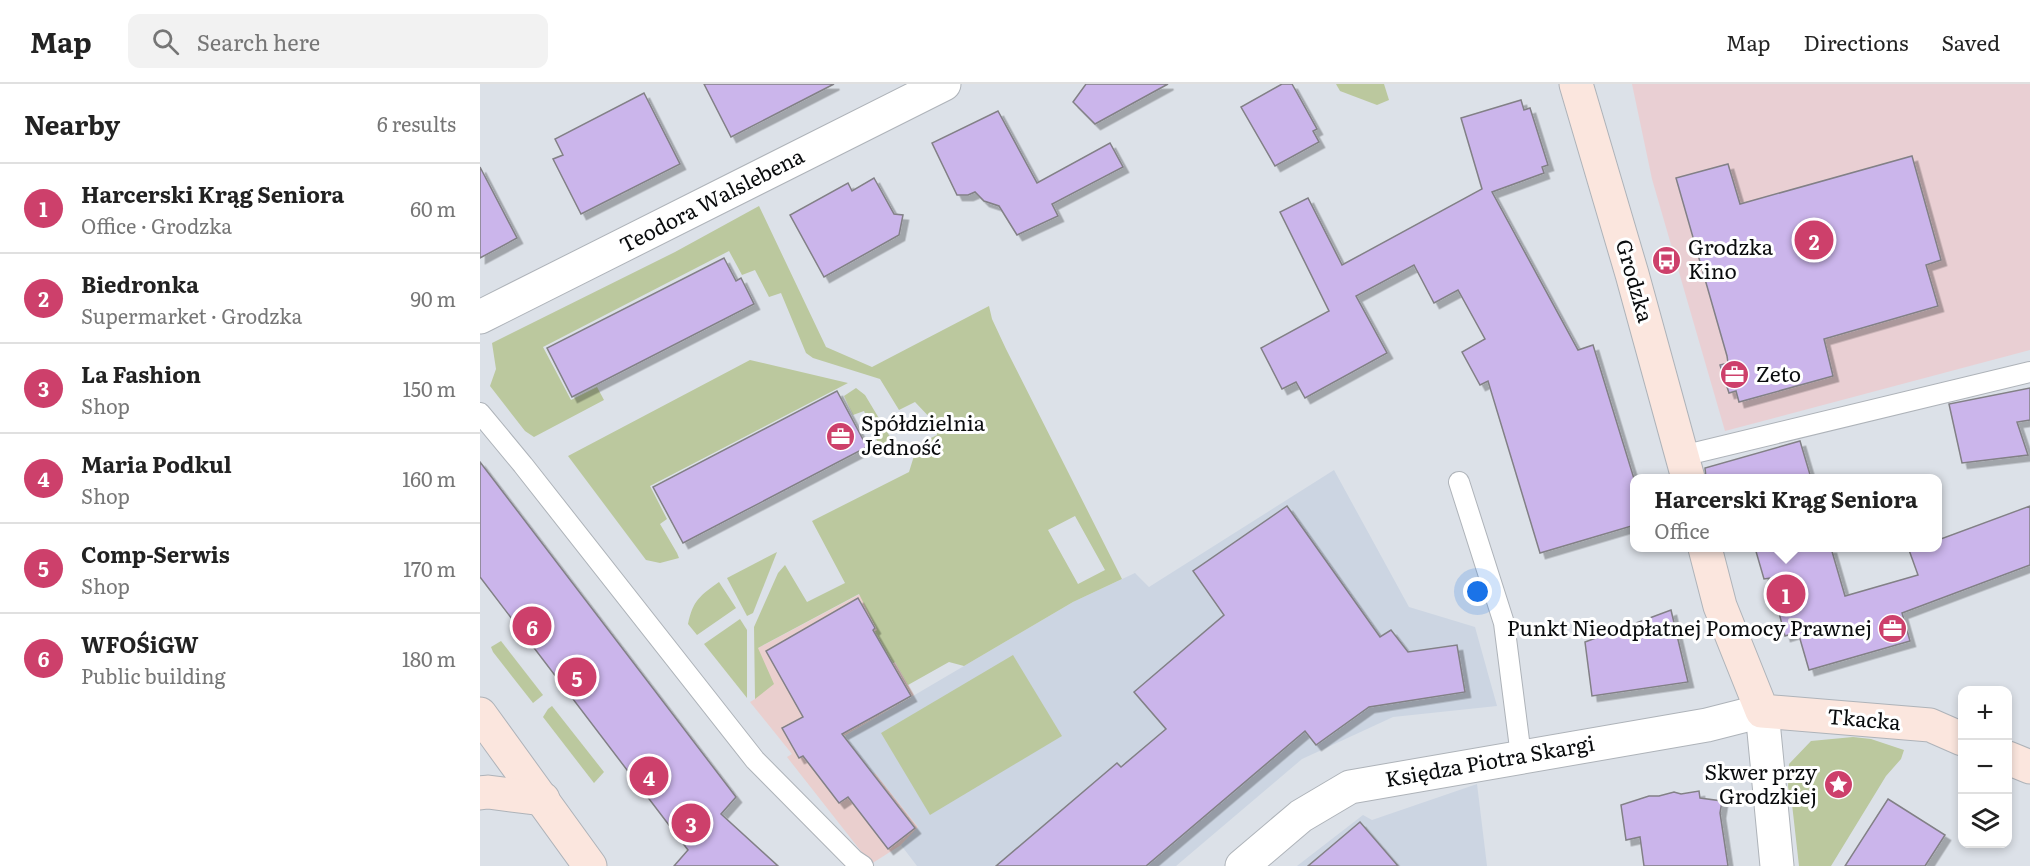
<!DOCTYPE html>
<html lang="en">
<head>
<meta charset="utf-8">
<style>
  body { margin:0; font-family:Literata,serif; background:#f2f2f2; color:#222 }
  .controls { position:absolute; right:18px; bottom:18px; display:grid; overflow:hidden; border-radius:12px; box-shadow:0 3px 9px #0003 }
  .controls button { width:54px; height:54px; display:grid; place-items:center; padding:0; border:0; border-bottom:2px solid #e0e0e0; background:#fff; color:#222; font:30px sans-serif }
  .you { position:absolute; left:998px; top:508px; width:21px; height:21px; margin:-15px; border:4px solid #fff; border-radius:50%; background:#1a73e8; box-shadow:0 0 0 9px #1a73e833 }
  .badge { display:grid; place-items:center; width:39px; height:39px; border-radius:50%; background:#cd406b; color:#fff; font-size:20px; font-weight:700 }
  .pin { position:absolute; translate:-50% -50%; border:3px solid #fff; box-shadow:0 2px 6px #0006 }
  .popup { position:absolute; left:1150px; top:390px; width:312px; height:78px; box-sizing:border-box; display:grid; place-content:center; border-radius:12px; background:#fff; filter:drop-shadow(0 2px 4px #0005); font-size:20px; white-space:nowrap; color:#767676 }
  .popup b { font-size:22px; color:#222 }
  .popup::after { content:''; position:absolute; left:50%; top:100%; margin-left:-12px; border:12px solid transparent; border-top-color:#fff }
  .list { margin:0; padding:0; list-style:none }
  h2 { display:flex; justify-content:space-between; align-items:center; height:78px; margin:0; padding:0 24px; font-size:26px }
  h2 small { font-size:20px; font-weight:400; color:#767676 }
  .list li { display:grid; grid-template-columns:39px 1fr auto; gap:18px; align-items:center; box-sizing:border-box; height:90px; padding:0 24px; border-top:2px solid #e0e0e0 }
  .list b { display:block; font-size:22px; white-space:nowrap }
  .list p { margin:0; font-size:20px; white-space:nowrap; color:#767676 }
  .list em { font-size:20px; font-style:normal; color:#767676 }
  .icon { flex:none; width:33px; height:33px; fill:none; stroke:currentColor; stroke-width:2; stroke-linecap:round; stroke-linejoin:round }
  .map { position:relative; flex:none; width:1550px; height:782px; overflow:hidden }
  header { display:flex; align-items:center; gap:36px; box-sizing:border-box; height:84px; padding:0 30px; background:#fff; border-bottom:2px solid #e0e0e0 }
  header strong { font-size:28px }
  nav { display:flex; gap:33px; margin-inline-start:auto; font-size:21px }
  .search { width:420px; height:54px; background:#f2f2f2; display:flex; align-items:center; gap:15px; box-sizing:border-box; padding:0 21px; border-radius:12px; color:#767676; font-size:22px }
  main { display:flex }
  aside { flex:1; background:#fff }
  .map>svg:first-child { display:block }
  .commercial { fill:#e9cfd3 }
  .industrial { fill:#eacfce }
  .built { fill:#ccd5e2 }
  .green { fill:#bbc89e; fill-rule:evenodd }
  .building { fill:#cbb5eb; stroke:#828086; stroke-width:1.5; filter:url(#shadow) }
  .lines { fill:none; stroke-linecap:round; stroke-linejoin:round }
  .lane-casing { stroke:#aeb3b9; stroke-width:22 }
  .street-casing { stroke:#aeb3b9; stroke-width:35 }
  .secondary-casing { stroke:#aeb3b9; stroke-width:35 }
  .lane { stroke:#fff; stroke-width:20 }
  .street { stroke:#fff; stroke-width:33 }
  .secondary { stroke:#fbe6de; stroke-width:33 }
  .labels { text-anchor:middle; stroke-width:6; stroke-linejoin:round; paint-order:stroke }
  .street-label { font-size:21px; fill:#0a0c0e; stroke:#fff }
  .poi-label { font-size:21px; fill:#0a0c0e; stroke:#fff; text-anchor:start }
</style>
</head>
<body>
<header>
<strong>Map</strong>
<div class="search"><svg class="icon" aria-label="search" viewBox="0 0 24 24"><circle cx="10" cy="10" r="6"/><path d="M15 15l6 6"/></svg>Search here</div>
<nav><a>Map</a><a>Directions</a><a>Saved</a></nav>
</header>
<main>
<aside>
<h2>Nearby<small>6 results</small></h2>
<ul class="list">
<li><span class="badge">1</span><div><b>Harcerski Krąg Seniora</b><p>Office · Grodzka</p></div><em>60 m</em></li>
<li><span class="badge">2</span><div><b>Biedronka</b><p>Supermarket · Grodzka</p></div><em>90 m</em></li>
<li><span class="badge">3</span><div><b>La Fashion</b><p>Shop</p></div><em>150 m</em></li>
<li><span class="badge">4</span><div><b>Maria Podkul</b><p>Shop</p></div><em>160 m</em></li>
<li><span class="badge">5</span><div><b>Comp-Serwis</b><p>Shop</p></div><em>170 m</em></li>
<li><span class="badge">6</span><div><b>WFOŚiGW</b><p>Public building</p></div><em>180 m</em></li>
</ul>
</aside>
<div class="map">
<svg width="1550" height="782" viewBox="0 0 1550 782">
  <defs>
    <filter id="shadow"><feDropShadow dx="5.5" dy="5.5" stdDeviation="0" flood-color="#0004"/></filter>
  </defs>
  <rect width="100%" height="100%" fill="#dce1e8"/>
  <polygon class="commercial" points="1152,0 1550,0 1550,266 1245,347 1172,95"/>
  <polygon class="industrial" points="380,510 398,546 393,549 412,580 415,578 434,611 353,658 385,696 395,689 438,743 421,761 391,780 307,673 312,670 270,618 275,615 278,564"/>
  <g class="built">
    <polygon points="854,386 929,523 995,543 1017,622 913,633 822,675 696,782 437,782 421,761 438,743 395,689 385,696 353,659 593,518 655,489 669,503"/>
    <polygon points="997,700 1007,782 817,782 883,731 892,736"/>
  </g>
  <g class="green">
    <polygon points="856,0 904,0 909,16 897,21 860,7"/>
    <path d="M 279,122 L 346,263 L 392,283 L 509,222 L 512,235 L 526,265 L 642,495 L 593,518 L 484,582 L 469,578 L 428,601 L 415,578 L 412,580 L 393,549 L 397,546 L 379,510 L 278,564 L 294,600 L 275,615 L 274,543 L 298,489 L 305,481 L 327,518 L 365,499 L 332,437 L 429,388 L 438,359 L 439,360 L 457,351 L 455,339 L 435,318 L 419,326 L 400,295 L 333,274 L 326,269 L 301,209 L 289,213 L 275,186 L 262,191 L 249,167 L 63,263 L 91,316 L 117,303 L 124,316 L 54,353 L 45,347 L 10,302 L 16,285 L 12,259 L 195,168 ZM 595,432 L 625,486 L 598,500 L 568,446 Z"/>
    <polygon points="270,276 368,299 170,402 187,435 180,440 197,469 199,474 180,479 166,476 88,372"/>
    <polygon points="376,304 385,311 412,356 412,360 402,368 384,327 373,331 364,312"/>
    <polygon points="297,468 273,529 267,532 247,494"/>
    <path d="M 239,498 L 256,524 L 217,551 L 208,540 C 213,516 220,512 239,498 Z"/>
    <polygon points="260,535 267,546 267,614 224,560"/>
    <polygon points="21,557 63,611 53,619 13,568 11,563"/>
    <polygon points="533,571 582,652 450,731 401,649"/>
    <polygon points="72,622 124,688 114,699 63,633 68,625"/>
    <polygon points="1373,653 1391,655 1424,666 1421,675 1406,692 1351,782 1319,782 1312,720 1308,703 1309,680 1331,657"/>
  </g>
  <g class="building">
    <polygon points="224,0 354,0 251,53"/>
    <polygon points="606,0 688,0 615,40 593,18"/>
    <polygon points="802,0 812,0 837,45 833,47 839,58 795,82 761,23"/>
    <polygon points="164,9 200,80 101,130 73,75 83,71 75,55"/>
    <polygon points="1041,16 1044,26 1050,24 1068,81 1062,83 1064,89 1012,108 1098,266 1113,261 1155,398 1155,441 1060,469 1008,297 1000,301 982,268 1005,255 978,206 954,219 934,181 876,212 907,269 825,314 816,298 802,305 781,264 849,227 800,128 828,114 862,181 1002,105 981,34"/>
    <polygon points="518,27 557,99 630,59 643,83 572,120 578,132 537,151 519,122 504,117 495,108 488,111 477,111 452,59"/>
    <polygon points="1432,72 1461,176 1446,181 1458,222 1344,255 1353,292 1259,318 1256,307 1249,309 1240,281 1248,279 1247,272 1196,94 1248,80 1260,120"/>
    <polygon points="0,83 37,154 0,174"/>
    <polygon points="394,94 414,130 423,131 419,151 344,193 310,131 368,99 372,107"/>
    <polygon points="244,174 256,197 261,194 274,220 92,313 67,264"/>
    <polygon points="1550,304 1550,336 1537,338 1548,371 1482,379 1469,320"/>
    <polygon points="357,307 387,363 203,459 173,403"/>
    <polygon points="1320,357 1331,394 1226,394 1225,384"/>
    <polygon points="0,378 256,713 241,730 298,782 194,782 208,766 0,493"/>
    <polygon points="807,422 900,553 911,546 928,568 977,561 985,608 889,623 836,661 825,647 666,782 516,782 637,679 641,683 686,645 654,608 744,531 713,487"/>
    <polygon points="1550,422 1550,481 1422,529 1430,557 1329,586 1318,548 1305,552 1290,494 1284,495 1275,464 1351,464 1365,512 1438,491 1429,466 1437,464 1458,464 1458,456"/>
    <polygon points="378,514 395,544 393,546 431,612 362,650 435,744 408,765 368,713 359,719 323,672 319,674 302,644 323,633 286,567"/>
    <polygon points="1191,526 1208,598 1112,612 1105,558"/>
    <polygon points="1219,707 1220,714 1242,717 1240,729 1248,782 1164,782 1160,753 1146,756 1141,721 1169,712 1179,712 1194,708 1201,710"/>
    <polygon points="1408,715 1465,751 1445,782 1365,782"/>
    <polygon points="880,738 918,782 828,782"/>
  </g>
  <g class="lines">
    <defs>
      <g id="lane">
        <polyline points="0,329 43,381 275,676 374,776 383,782"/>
        <polyline points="1202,372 1550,288"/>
        <polyline points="979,398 1024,539 1041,672"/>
      </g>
      <g id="street">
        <polyline points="0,233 464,0"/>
        <polyline points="762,782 821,732 870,703 1227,641 1282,627 1297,782"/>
      </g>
      <g id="secondary">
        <polyline points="1096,0 1152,190 1208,394"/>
        <polyline points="1225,464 1240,522 1282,627 1450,641 1482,655"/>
        <polyline points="0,630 110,782"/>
        <polyline points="1528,674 1550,683"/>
        <polyline points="0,709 8,708 63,715"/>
      </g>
    </defs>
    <use href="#lane" class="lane-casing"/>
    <use href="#street" class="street-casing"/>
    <use href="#secondary" class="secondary-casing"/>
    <use href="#lane" class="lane"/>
    <use href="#street" class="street"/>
    <use href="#secondary" class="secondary"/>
  </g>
  <defs>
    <symbol id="bus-disc" viewBox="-11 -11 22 22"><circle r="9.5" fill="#cd406b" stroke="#fff"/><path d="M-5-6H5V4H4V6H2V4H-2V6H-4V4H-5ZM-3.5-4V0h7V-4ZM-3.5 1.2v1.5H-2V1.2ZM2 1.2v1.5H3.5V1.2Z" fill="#fff"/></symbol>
    <symbol id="office-disc" viewBox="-11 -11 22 22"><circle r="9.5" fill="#cd406b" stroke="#fff"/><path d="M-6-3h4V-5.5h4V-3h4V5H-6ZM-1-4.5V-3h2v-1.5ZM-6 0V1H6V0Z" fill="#fff"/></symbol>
    <symbol id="sight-disc" viewBox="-11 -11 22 22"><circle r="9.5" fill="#cd406b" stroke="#fff"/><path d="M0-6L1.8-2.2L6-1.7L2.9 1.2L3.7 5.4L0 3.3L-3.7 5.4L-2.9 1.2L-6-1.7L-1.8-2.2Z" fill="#fff"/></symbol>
  </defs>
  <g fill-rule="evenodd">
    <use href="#bus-disc" x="1170" y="160" width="33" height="33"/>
    <use href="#office-disc" x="1238" y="274" width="33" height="33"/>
    <use href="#office-disc" x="344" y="336" width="33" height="33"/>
    <use href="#office-disc" x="1396" y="528" width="33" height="33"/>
    <use href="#sight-disc" x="1342" y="684" width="33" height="33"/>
  </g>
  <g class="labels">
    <g class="street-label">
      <text transform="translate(232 117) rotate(-27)" y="7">Teodora Walslebena</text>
      <text transform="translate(1154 197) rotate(74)" y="7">Grodzka</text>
      <text transform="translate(1384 636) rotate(5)" y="7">Tkacka</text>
      <text transform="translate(1010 678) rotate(-10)" y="7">Księdza Piotra Skargi</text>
    </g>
    <g class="poi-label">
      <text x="1208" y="171">Grodzka<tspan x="1208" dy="24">Kino</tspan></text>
      <text x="1276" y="298">Zeto</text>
      <text x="381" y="347">Spółdzielnia<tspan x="381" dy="24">Jedność</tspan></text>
      <text x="1392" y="552" text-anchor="end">Punkt Nieodpłatnej Pomocy Prawnej</text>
      <text x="1337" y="696" text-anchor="end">Skwer przy<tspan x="1337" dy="24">Grodzkiej</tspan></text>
    </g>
  </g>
</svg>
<div class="controls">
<button>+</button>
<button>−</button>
<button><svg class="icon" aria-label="layers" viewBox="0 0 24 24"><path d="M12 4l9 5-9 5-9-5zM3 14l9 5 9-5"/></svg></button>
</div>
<div class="you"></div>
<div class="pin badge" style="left:1306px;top:510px">1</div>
<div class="popup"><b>Harcerski Krąg Seniora</b>Office</div>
<div class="pin badge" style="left:1334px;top:156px">2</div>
<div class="pin badge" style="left:211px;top:739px">3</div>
<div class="pin badge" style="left:169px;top:692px">4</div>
<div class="pin badge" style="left:97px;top:593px">5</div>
<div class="pin badge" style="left:52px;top:542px">6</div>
</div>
</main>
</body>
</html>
